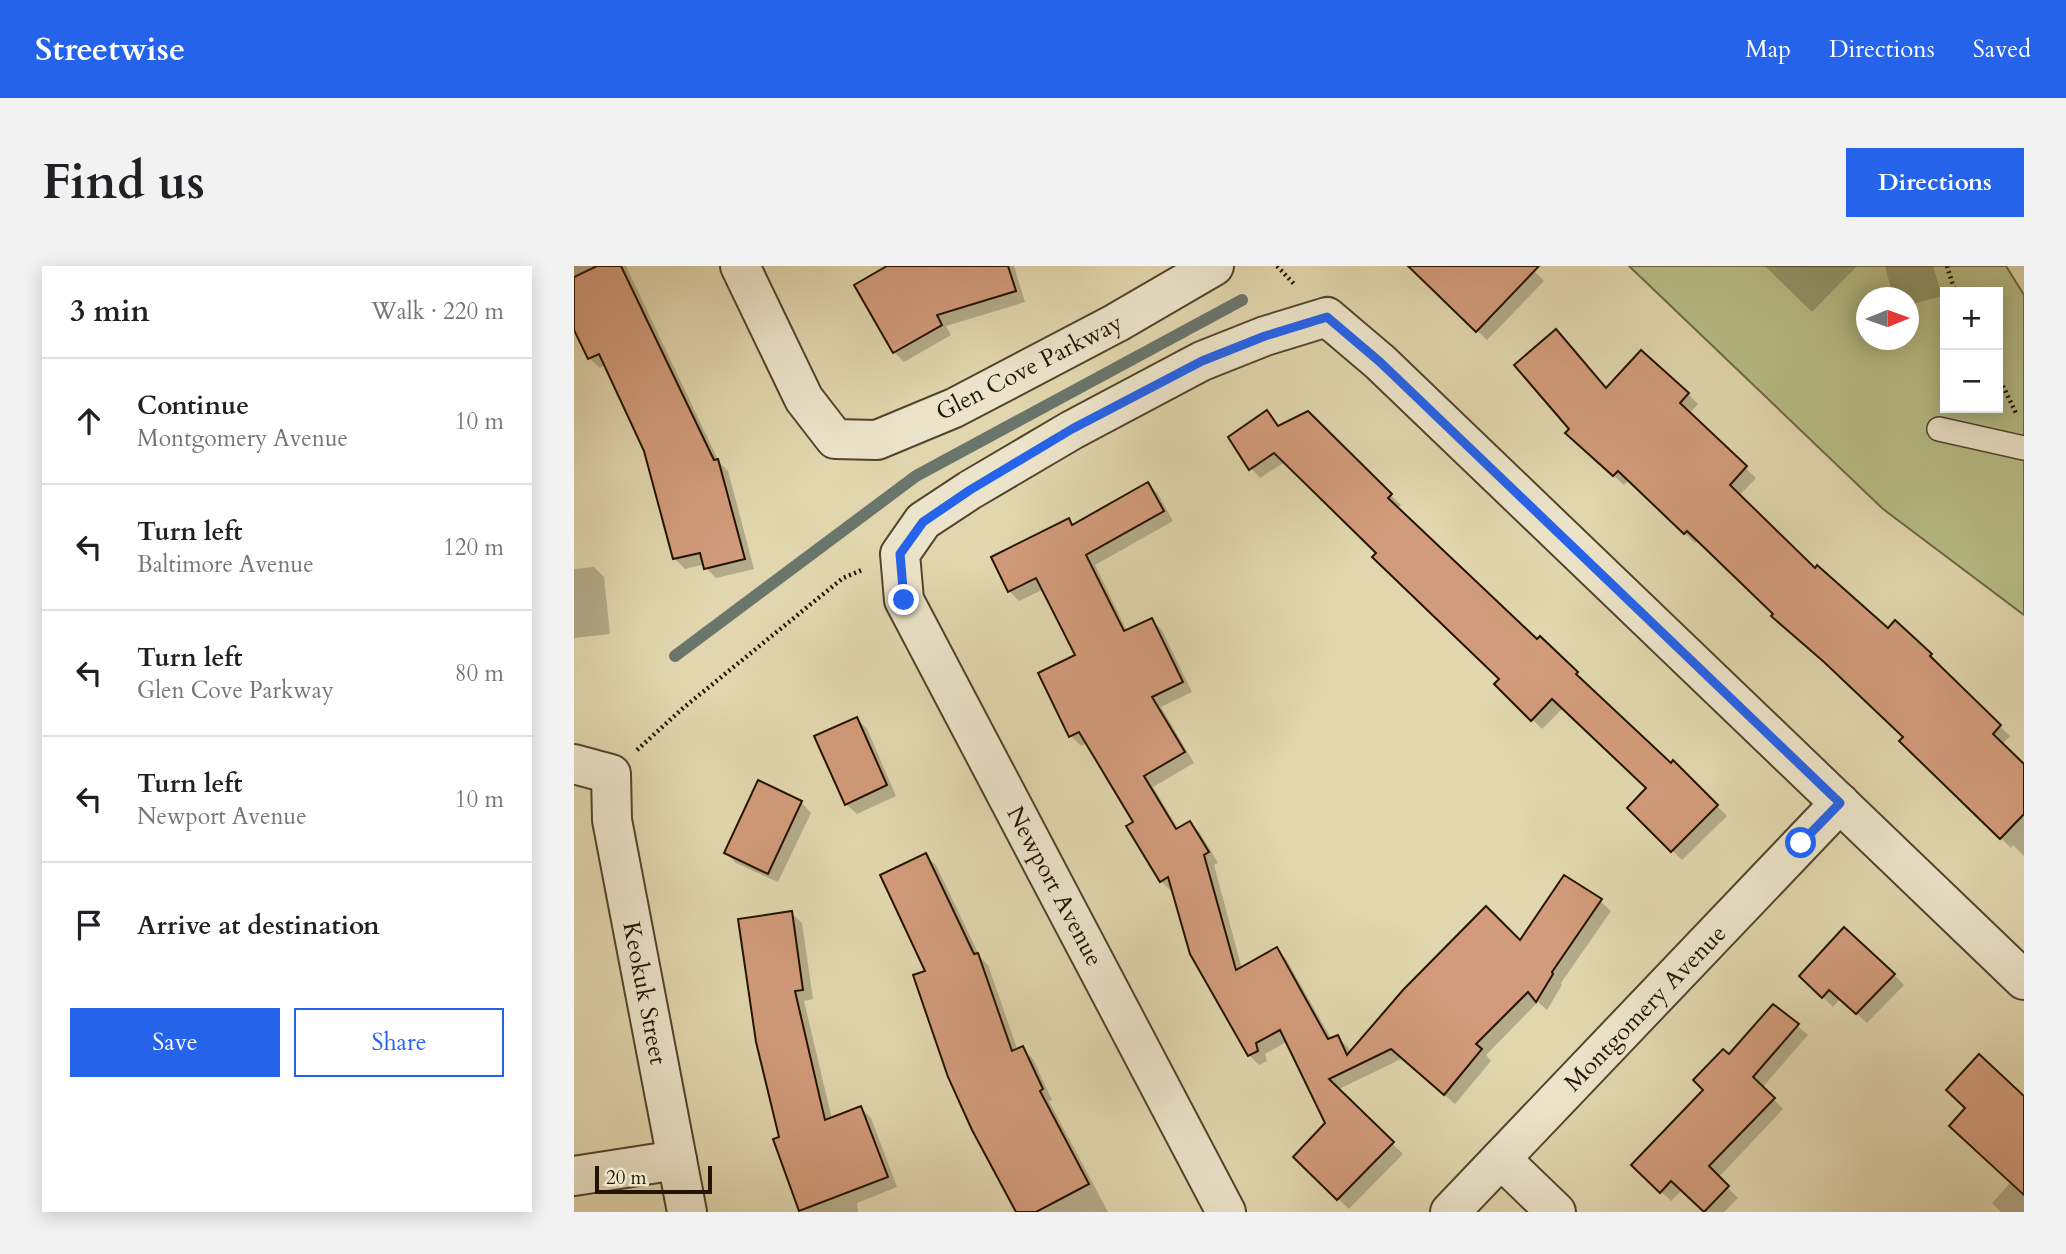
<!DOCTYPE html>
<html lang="en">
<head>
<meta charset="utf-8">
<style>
  body { margin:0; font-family:Cardo,serif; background:#f2f2f2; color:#202124 }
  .controls { position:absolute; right:21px; top:21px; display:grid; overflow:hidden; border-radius:0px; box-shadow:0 4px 18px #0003 }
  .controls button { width:63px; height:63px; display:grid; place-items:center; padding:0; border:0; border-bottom:2px solid #e0e0e0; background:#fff; color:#202124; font:35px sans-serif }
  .compass { position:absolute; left:1282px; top:21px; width:63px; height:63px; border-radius:50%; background:#fff; box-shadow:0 4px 18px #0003; rotate:89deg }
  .scale { position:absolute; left:21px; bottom:18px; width:117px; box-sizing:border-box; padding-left:7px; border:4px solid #241300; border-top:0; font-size:19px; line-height:24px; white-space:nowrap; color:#241300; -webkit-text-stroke:5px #ece4ca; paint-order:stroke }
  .stop { position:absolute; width:21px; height:21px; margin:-16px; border:5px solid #2563eb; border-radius:50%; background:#fff }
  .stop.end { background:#2563eb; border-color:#fff; box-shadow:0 2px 7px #0008 }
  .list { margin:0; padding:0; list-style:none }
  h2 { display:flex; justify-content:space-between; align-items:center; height:91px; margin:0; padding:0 28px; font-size:30px }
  h2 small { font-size:23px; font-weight:400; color:#757577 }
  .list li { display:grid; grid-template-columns:46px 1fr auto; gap:21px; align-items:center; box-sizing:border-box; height:126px; padding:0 28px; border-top:2px solid #e0e0e0 }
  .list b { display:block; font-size:26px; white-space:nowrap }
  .list p { margin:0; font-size:23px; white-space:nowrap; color:#757577 }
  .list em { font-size:23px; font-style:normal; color:#757577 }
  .actions { display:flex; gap:14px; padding:21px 28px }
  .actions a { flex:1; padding:16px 0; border:2px solid #2563eb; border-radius:0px; text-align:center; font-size:24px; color:#2563eb }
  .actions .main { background:#2563eb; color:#fff }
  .icon { flex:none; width:38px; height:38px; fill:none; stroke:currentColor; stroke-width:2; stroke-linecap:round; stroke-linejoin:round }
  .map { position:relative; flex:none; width:1450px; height:946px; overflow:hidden; border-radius:0px }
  header { display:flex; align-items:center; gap:42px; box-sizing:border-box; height:98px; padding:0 35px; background:#2563eb; color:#fff }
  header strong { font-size:33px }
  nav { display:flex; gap:38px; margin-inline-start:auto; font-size:24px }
  .intro { display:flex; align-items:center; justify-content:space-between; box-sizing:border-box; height:168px; padding:0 42px }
  h1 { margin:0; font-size:49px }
  .button { padding:18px 32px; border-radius:0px; background:#2563eb; color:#fff; font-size:24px; font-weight:700 }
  main { display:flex; gap:42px; padding:0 42px }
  aside { flex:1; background:#fff; border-radius:0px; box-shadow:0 4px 18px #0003 }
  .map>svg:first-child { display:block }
  .green { fill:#b7bd86; stroke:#6e6843; stroke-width:2; fill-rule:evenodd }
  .shadow { fill:#0003 }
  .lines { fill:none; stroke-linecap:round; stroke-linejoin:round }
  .stream { stroke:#6a756c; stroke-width:12 }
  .building { fill:#d29b7b; stroke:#241300; stroke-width:2 }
  .lane-casing { stroke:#53442b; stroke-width:26 }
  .street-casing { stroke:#53442b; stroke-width:42 }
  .path { stroke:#241300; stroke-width:4.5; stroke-dasharray:2 3.5; stroke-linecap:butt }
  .lane { stroke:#ece4ca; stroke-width:23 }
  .street { stroke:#ece4ca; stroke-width:38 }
  .route { stroke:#2563eb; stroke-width:9 }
  .labels { text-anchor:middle; stroke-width:5; stroke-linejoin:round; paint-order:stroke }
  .street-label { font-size:24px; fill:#241300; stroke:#ece4ca }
</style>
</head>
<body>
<header>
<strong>Streetwise</strong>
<nav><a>Map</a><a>Directions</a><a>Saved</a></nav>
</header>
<div class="intro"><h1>Find us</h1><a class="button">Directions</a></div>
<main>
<aside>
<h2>3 min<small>Walk · 220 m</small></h2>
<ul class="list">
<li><svg class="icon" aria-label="ahead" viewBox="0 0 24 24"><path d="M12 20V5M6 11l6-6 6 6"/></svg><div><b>Continue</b><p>Montgomery Avenue</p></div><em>10 m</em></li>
<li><svg class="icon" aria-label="left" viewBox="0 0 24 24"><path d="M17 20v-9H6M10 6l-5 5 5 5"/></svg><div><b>Turn left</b><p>Baltimore Avenue</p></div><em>120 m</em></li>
<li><svg class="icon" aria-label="left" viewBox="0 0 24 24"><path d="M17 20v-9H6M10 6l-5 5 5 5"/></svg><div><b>Turn left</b><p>Glen Cove Parkway</p></div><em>80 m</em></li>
<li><svg class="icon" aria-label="left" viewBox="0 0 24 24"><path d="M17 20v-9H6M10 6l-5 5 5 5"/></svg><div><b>Turn left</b><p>Newport Avenue</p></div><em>10 m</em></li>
<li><svg class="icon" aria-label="arrive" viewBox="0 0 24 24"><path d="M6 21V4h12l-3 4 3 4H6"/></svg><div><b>Arrive at destination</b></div></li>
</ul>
<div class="actions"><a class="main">Save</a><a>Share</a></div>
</aside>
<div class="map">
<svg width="1450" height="946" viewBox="0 0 1450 946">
  <rect width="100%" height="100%" fill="#e1d6ad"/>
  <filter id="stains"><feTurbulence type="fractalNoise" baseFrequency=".00286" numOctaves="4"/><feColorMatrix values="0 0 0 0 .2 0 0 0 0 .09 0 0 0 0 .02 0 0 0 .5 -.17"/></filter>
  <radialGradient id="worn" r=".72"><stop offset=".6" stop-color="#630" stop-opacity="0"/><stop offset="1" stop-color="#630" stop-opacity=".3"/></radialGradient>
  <path class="green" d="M 1055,0 L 1432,0 L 1450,29 L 1450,349 L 1309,243 ZM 1371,26 L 1424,26 L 1424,142 L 1371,142 ZM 1293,32 L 1335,32 L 1335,74 L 1293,74 Z"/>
  <g class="shadow">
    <polygon points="0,0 52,0 145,196 154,205 180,303 142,312 132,302 131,298 111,303 100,292 72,184 32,99 26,102 15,92 0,59"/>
    <polygon points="316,0 440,0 451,36 372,60 377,69 330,96 320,86"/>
    <polygon points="836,0 955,0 970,15 913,74"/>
    <polygon points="1191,0 1283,0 1238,46"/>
    <polygon points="1311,0 1359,0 1368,30 1335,39 1335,32 1324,32 1318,26"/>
    <polygon points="982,65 1033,124 1114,128 1124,138 1115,148 1182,212 1165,230 1241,304 1314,364 1357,389 1367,399 1365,401 1436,470 1428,479 1450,501 1450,590 1439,579 1437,582 1328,475 1331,472 1124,274 1121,277 1055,214 1050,219 1004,177 997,164"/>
    <polygon points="693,146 706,161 733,147 827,239 823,243 963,375 966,372 1012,417 1011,419 1097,499 1099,497 1153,550 1108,594 1055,542 1074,522 989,442 968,463 922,418 927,413 804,287 711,196 686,212 677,202"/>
    <polygon points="574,218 584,228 599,255 521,299 553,365 577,354 588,364 618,426 587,441 620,497 579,521 605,564 616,557 626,567 644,597 640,599 668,703 702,683 712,693 758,774 763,771 774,781 777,787 947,677 1026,635 1037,645 987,717 988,719 973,744 964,736 912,789 917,795 881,838 829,792 763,824 829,888 775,943 721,891 753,858 714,775 691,788 693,795 685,799 675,789 600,624 597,625 587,615 561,557 514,477 507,480 497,470 467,408 503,390 470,323 445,335 435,325 494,255 500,260"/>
    <polygon points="20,301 30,311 36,368 0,372 0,303"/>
    <polygon points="283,453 293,463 322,530 283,548 272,538"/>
    <polygon points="227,536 237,547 204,616 162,597 152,587"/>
    <polygon points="351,589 362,599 406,691 414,699 444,785 448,782 459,793 478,834 475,835 534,946 444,946 354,706"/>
    <polygon points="217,647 228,657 239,733 230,735 258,853 287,842 297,852 323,921 283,937 284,946 228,946 201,874 207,872"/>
    <polygon points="1320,709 1330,719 1293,757 1266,733 1259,741 1228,710"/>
    <polygon points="1200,740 1234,769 1188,822 1209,843 1144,912 1164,932 1150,946 1132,946 1109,923 1097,935 1060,899 1132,824 1155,791"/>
    <polygon points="1405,791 1450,834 1450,946 1427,946 1418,937 1437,916 1394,842"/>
  </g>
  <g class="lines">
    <polyline class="stream" points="101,390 342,210 668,34"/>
  </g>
  <g class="building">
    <polygon points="23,0 47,0 140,194 144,193 171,293 130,303 126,287 99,293 70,185 25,88 14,93 0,64 0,11"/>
    <polygon points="313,0 434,0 442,25 363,49 368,59 319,87 280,19"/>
    <polygon points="834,0 965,0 902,66"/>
    <polygon points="982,63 1032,122 1067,84 1115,127 1106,137 1173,200 1156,219 1241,302 1243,299 1314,362 1321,354 1358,388 1356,390 1427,459 1419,468 1450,498 1450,548 1426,573 1325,475 1329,471 1250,396 1197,350 1199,348 1113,265 1110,268 1044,205 1039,210 991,167 995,163 940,99"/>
    <polygon points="693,144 704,160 734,145 818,228 814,232 963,373 966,370 1004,406 1002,408 1097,497 1099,494 1144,539 1097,586 1053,542 1072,522 978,433 957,455 920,418 925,413 798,291 802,287 700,187 675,204 654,171"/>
    <polygon points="574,216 590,245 512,289 550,365 578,352 609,416 578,431 611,486 570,510 602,563 616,555 635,586 630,589 662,704 703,681 754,773 764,769 773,789 829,724 912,640 946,674 990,609 1028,633 978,706 979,708 962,736 954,726 902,778 908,783 870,829 817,783 755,813 820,876 763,934 719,891 751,857 706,764 682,777 684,785 674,790 616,688 594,611 586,616 552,560 559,556 505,466 495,471 464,407 501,389 462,312 434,326 417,291 495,252 498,259"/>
    <polygon points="283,451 313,519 271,539 240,470"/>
    <polygon points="184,514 228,535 194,608 150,587"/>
    <polygon points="352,587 400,688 404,687 438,785 449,780 469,823 466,825 515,918 462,946 442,946 398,864 374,811 339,709 351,705 306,609"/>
    <polygon points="218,645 229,724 221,725 251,854 287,840 314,911 225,945 199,873 205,871 182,776 164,653"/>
    <polygon points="1270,661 1321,708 1282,748 1255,724 1248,732 1225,710"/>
    <polygon points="1199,738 1225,758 1179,811 1201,832 1135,900 1155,920 1130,946 1097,915 1086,927 1057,899 1129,824 1119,814 1149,783 1155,788"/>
    <polygon points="1405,788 1450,830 1450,929 1375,860 1391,842 1372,824"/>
  </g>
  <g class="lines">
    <defs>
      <polyline id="lane" points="1365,163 1450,182"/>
      <g id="street">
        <polyline points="166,0 230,133 261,173 303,174 380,142 542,57 640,0"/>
        <polyline points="0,498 37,508 38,554 113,946"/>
        <polyline points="927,893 982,946"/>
        <polyline points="0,910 103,894"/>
        <polyline points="652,946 330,334 326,288 349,255 396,224 498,164 628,95 691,70 753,51 806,96 1450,714"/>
        <polyline points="876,946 1266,537"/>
      </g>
    </defs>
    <use href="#lane" class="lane-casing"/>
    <use href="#street" class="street-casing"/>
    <g class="path">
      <polyline points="703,0 722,20"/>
      <polyline points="1373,0 1381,26"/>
      <polyline points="1424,110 1442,147"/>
      <polyline points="63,484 108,443 269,312 288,304"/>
    </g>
    <use href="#lane" class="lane"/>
    <use href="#street" class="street"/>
  </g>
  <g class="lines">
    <polyline class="route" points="330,334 326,288 349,256 396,224 498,163 628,95 691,70 753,51 806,96 1266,537 1227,577"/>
  </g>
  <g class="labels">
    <g class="street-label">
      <text transform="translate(455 101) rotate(-27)" y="8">Glen Cove Parkway</text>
      <text transform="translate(481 620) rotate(62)" y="8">Newport Avenue</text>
      <text transform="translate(71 727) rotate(79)" y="8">Keokuk Street</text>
      <text transform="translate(1071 742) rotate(-46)" y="8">Montgomery Avenue</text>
    </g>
  </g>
  <rect width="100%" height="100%" filter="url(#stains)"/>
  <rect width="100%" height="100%" fill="url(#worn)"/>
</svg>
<div class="controls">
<button>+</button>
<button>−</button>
</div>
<svg class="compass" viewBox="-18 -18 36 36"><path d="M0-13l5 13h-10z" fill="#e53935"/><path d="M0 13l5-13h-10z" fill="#757577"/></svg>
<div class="scale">20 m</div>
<div class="stop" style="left:1227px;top:577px"></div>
<div class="stop end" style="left:330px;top:334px"></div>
</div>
</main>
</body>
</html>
